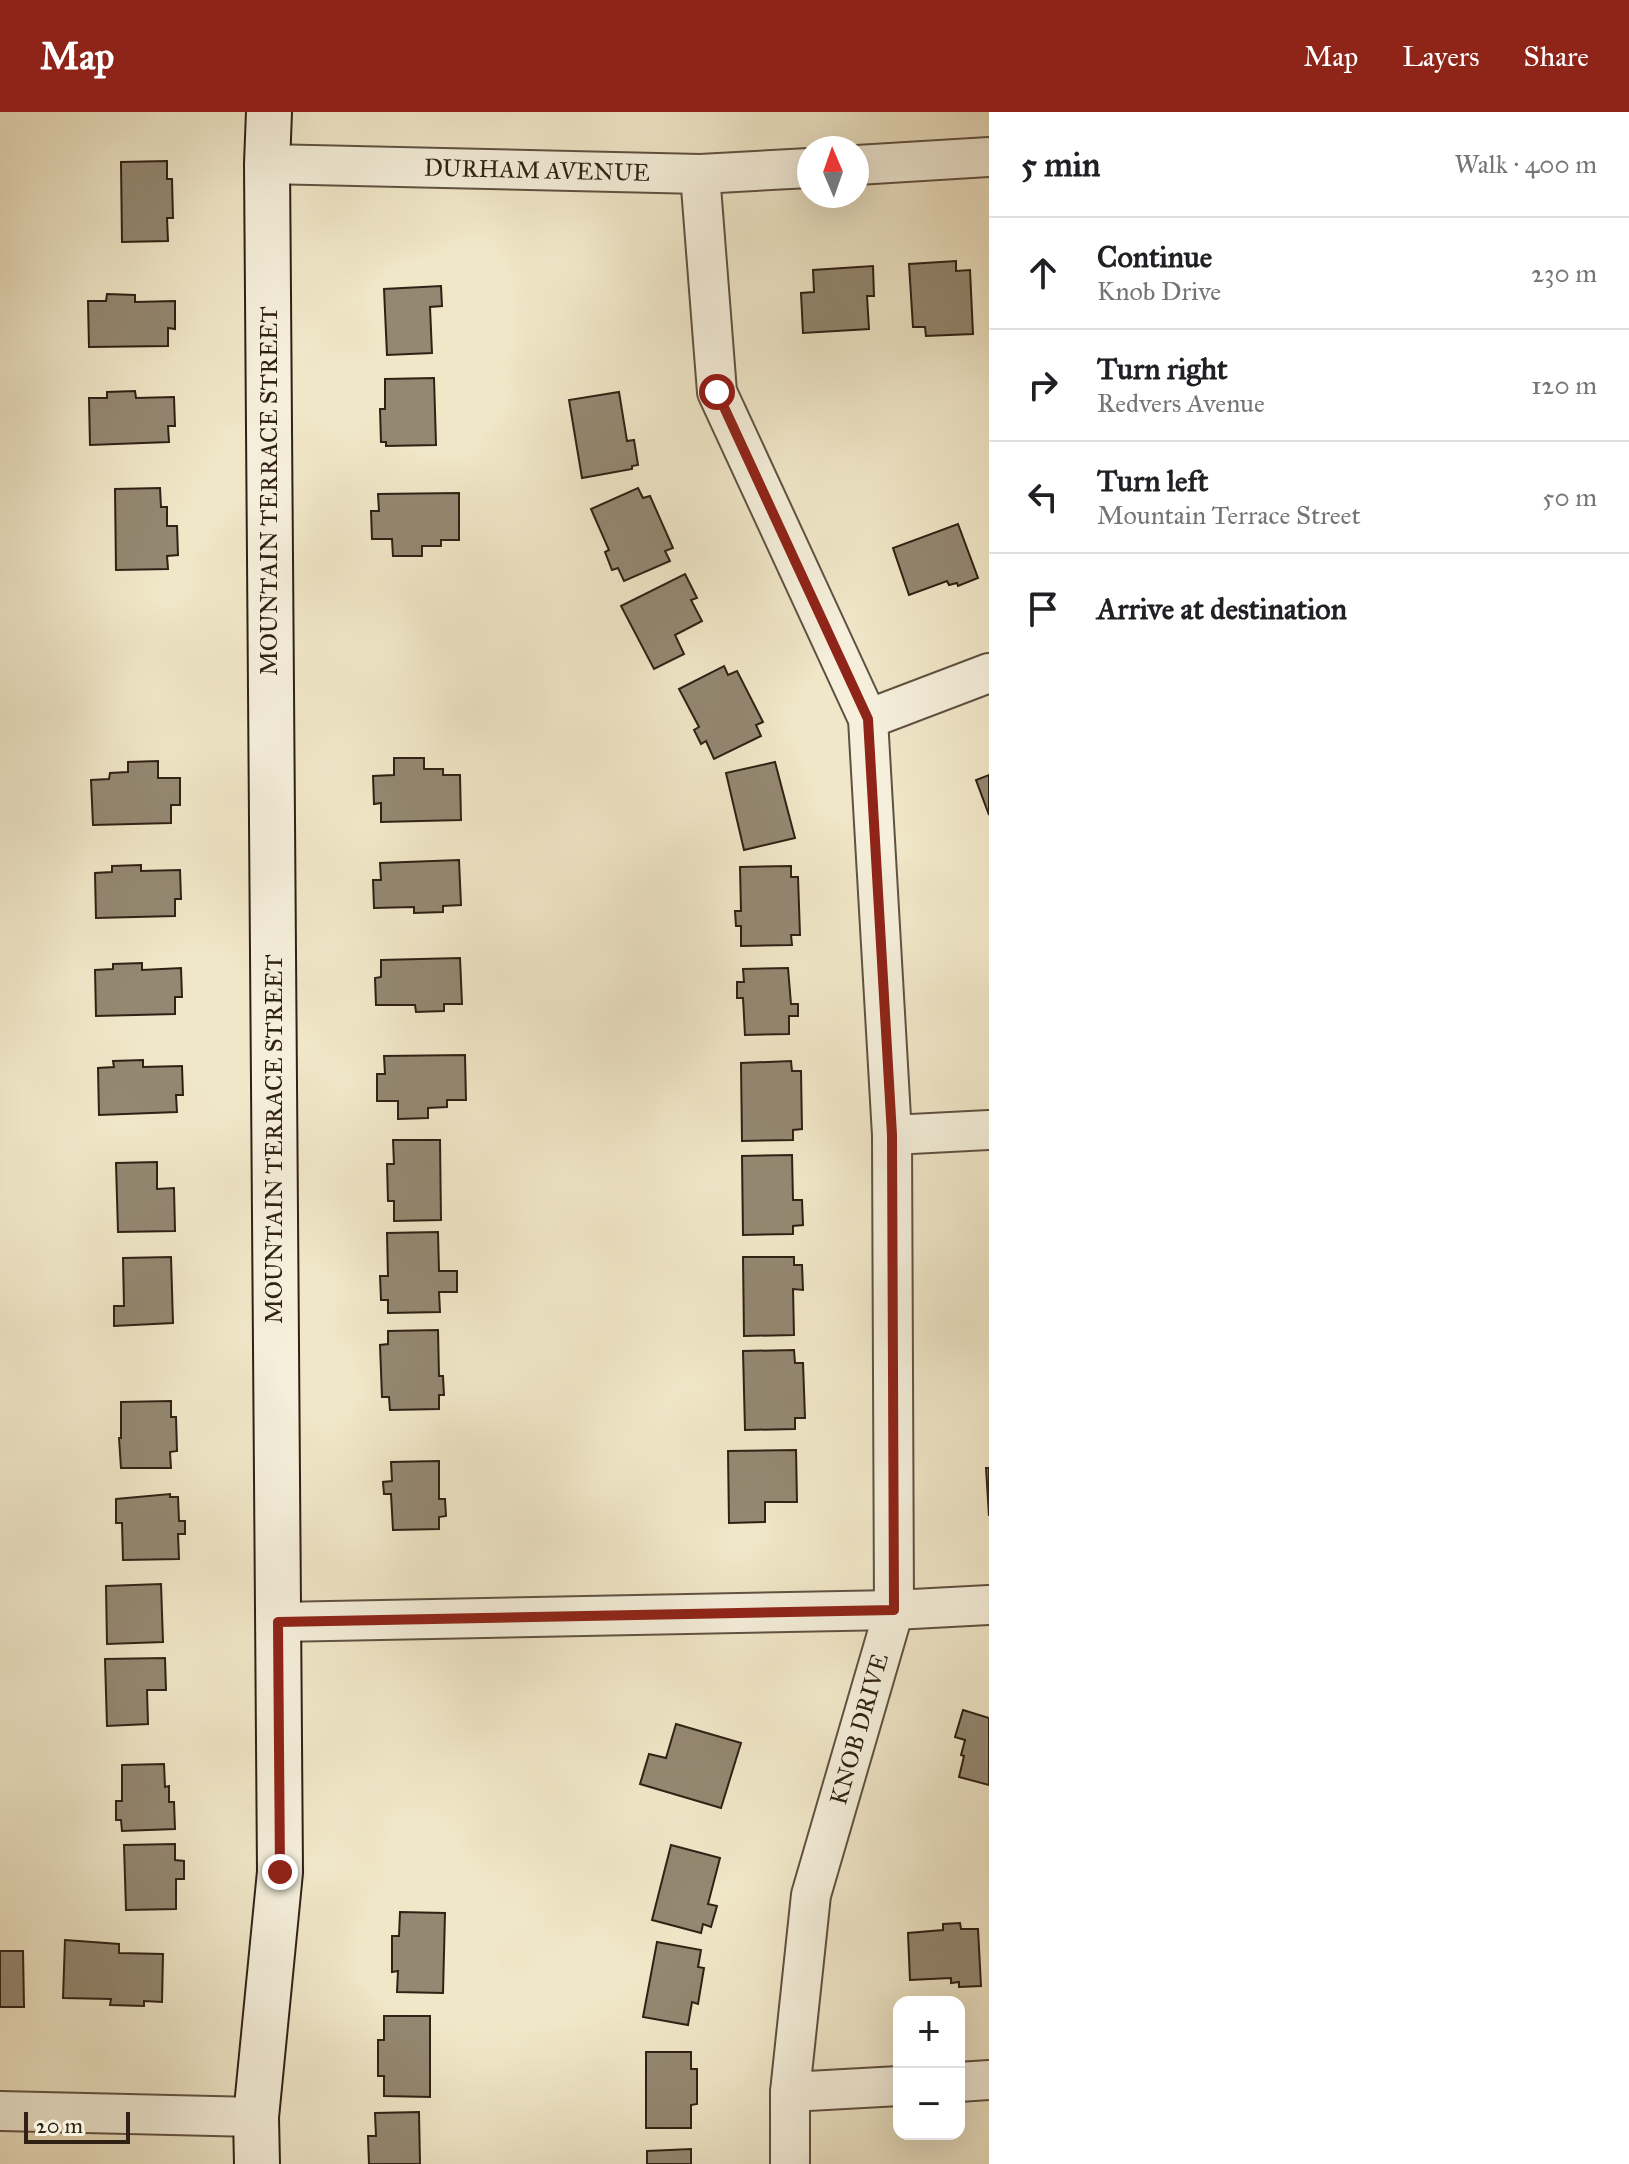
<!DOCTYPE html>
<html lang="en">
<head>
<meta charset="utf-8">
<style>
  body { margin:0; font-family:"IM FELL Great Primer",serif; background:#f6f6f6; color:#202124 }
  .controls { position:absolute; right:24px; bottom:24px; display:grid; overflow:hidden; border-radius:16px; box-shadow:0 8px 32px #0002 }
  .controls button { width:72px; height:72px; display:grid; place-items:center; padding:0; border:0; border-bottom:2px solid #e0e0e0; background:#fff; color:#202124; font:40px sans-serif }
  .compass { position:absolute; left:797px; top:24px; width:72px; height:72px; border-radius:50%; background:#fff; box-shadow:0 8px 32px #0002; rotate:358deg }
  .scale { position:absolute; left:24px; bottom:20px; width:106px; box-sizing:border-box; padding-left:8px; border:4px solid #302115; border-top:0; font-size:22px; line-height:28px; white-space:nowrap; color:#302115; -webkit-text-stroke:6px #f5efdb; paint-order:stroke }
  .stop { position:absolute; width:24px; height:24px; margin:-18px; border:6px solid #8f2418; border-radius:50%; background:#fff }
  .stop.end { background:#8f2418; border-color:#fff; box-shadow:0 2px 8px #0008 }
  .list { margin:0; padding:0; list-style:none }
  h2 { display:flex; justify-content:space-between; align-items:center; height:104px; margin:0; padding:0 32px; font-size:34px }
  h2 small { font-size:26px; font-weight:400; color:#757577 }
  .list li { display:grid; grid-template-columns:52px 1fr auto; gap:24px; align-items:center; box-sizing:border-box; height:112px; padding:0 32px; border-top:2px solid #e0e0e0 }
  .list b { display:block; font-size:30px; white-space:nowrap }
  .list p { margin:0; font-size:26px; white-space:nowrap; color:#757577 }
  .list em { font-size:26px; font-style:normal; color:#757577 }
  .icon { flex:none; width:44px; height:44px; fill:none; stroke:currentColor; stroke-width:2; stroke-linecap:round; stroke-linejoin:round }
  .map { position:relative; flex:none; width:989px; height:2052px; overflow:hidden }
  header { display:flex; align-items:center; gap:48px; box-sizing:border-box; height:112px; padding:0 40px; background:#8f2418; color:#fff }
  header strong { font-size:38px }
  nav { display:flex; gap:44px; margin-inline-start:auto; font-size:28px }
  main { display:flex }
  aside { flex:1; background:#fff }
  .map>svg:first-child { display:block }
  .building { fill:#948872; stroke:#302115; stroke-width:2 }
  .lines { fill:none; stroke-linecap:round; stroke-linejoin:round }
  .street-casing { stroke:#605242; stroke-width:42 }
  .secondary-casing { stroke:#302115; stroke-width:48 }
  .street { stroke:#f5efdb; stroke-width:38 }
  .secondary { stroke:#f5efdb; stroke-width:44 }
  .route { stroke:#8f2418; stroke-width:10 }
  .labels { text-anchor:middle; stroke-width:8; stroke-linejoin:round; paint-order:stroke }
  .street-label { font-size:24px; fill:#302115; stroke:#f5efdb }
</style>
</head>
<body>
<header>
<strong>Map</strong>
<nav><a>Map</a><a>Layers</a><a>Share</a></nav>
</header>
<main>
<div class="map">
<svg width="989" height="2052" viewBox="0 0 989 2052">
  <rect width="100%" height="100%" fill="#f0e7c8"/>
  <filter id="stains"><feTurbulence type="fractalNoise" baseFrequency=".0025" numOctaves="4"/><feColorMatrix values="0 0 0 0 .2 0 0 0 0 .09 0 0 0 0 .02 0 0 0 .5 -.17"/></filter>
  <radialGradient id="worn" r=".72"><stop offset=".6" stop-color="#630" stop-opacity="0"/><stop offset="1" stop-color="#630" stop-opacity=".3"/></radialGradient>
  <g class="building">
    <polygon points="167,49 167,67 172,67 173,106 167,106 168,129 122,130 121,50"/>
    <polygon points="956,149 956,159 970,158 973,222 926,224 925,215 913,215 909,152"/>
    <polygon points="873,154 874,184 867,184 869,217 803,221 801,181 814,180 813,158"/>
    <polygon points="441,174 442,194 430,195 432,241 387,243 384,177"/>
    <polygon points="107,182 135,183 135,190 175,189 175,217 168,216 168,234 89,235 88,189 106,189"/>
    <polygon points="434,266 436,333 386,334 386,330 381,330 380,297 385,297 385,267"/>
    <polygon points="135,279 136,286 174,285 175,314 168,314 169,330 90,333 89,286 107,286 107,280"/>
    <polygon points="619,280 627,329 634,328 638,353 632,354 632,357 582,366 569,288"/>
    <polygon points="160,376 161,395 167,395 167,414 177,414 178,443 167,444 168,457 116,458 115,377"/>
    <polygon points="638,376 643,386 650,384 673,436 665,439 670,449 624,469 618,456 612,458 605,440 609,438 591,397"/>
    <polygon points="459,381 459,428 441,428 441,434 422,434 422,444 393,444 392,427 372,427 371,399 379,399 378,382"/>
    <polygon points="958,412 978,466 958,474 957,471 949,473 947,469 909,483 893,436"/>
    <polygon points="685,462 697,486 691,488 702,509 675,523 684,542 654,557 621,494"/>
    <polygon points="724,554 728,563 737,559 763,610 756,613 761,624 714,647 706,629 701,632 694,618 699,615 679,577"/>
    <polygon points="394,646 424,646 424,657 443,657 443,663 460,663 461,708 381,710 381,691 374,692 373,664 394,663"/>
    <polygon points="158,649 158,666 180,666 180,693 171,693 171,711 93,713 91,668 109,667 110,661 128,660 128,650"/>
    <polygon points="775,650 795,726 744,738 726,661"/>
    <polygon points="989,663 989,703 976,668"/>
    <polygon points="459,748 461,793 443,794 443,800 414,801 414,795 374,796 373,768 381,768 380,751"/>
    <polygon points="141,753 141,759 180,758 181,787 175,787 175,804 96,806 95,761 112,760 112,754"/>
    <polygon points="791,754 791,765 798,765 800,823 791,823 792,833 741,834 741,814 736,814 735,799 741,799 740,755"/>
    <polygon points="460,846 462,892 444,892 444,899 416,900 415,893 376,893 375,866 381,865 381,848"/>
    <polygon points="142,851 142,858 181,856 182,885 175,885 175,902 96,904 95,858 113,857 113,852"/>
    <polygon points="788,856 791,892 798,892 798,904 789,904 789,922 745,923 743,886 737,886 737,870 744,870 743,857"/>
    <polygon points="465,943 466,988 447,988 447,995 428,996 428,1006 398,1007 398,989 377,989 377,962 385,962 384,944"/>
    <polygon points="143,948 143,955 182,954 183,983 176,983 177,1000 99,1003 98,956 114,955 113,949"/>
    <polygon points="791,949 792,959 801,959 802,1017 793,1018 793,1028 742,1029 741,951"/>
    <polygon points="393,1028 440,1028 441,1108 394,1109 394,1089 388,1089 387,1052 394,1052"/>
    <polygon points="792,1043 793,1088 802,1088 803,1113 793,1114 793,1122 743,1123 742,1044"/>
    <polygon points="157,1050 157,1077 174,1076 175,1119 118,1120 116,1051"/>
    <polygon points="438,1120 439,1159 457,1159 457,1180 439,1180 440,1200 388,1201 388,1188 381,1188 380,1164 388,1164 387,1121"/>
    <polygon points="171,1145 173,1211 114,1214 114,1194 124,1194 123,1146"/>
    <polygon points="743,1145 794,1145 794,1153 802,1153 803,1178 793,1177 794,1223 744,1224"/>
    <polygon points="438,1218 439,1264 443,1264 444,1283 439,1283 439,1297 390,1298 389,1285 382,1285 380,1233 388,1232 388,1219"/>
    <polygon points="794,1238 795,1251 803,1251 805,1306 795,1306 795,1317 745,1318 743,1239"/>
    <polygon points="171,1289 171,1305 176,1305 177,1339 170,1340 171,1356 121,1356 119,1326 121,1326 121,1290"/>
    <polygon points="796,1338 797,1390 765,1390 765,1410 729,1411 728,1339"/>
    <polygon points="439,1349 439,1387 445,1387 446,1404 439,1405 439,1417 393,1418 391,1382 384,1382 383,1370 392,1369 391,1350"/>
    <polygon points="986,1356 989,1356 989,1404"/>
    <polygon points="170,1382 170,1385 178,1385 179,1409 185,1409 185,1422 178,1422 179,1447 123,1448 122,1411 116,1411 116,1387"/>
    <polygon points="161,1472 163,1530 107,1532 106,1474"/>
    <polygon points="165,1546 166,1578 147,1578 148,1612 107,1614 105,1547"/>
    <polygon points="963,1598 989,1606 989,1673 959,1665 964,1644 961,1643 965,1628 955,1625"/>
    <polygon points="676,1612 741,1631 721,1696 640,1672 649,1642 666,1646"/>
    <polygon points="164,1652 165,1675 169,1674 169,1690 174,1690 175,1717 122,1719 121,1708 116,1708 116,1689 122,1689 122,1653"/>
    <polygon points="175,1732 175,1748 184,1749 184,1767 176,1767 176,1797 126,1798 124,1733"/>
    <polygon points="671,1733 720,1746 708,1792 717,1794 711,1815 703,1812 701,1821 652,1808"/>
    <polygon points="400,1800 445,1801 443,1881 397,1880 398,1859 392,1860 392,1824 399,1824"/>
    <polygon points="960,1811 961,1817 978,1817 981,1874 959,1875 959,1870 951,1871 951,1866 910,1868 908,1821 943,1818 943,1812"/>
    <polygon points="65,1828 119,1832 119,1841 163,1842 162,1890 144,1889 144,1894 110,1893 111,1887 63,1886"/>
    <polygon points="657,1830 701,1838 698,1855 704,1856 698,1892 692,1890 688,1913 643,1905"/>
    <polygon points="0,1839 23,1839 24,1895 0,1895"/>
    <polygon points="384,1904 430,1904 430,1985 384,1984 384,1964 378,1964 378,1928 384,1928"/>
    <polygon points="646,1940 691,1940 691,1957 697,1957 697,1992 691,1993 691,2016 646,2016"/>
    <polygon points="419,2000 420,2052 369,2052 368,2024 376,2024 375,2001"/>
    <polygon points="691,2037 691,2052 647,2052 647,2039"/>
  </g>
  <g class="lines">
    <defs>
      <g id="street">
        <path id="s1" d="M 267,52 L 700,62 L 809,56"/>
        <polyline points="857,53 989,45"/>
        <polyline points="700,62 717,280 868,607 892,1023 894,1498 811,1783 790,1980 790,2052"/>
        <polyline points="868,607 989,561"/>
        <polyline points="892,1023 989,1018"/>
        <polyline points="278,1510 894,1498 989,1493"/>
        <polyline points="959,1970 989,1968"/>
        <polyline points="790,1980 899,1974"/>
        <polyline points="0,1999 256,2005"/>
      </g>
      <polyline id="secondary" points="257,2052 256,2005 280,1760 267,52 269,0"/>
    </defs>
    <use href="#street" class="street-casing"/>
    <use href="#secondary" class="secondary-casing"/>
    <use href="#street" class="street"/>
    <use href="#secondary" class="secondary"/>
  </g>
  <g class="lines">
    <polyline class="route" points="280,1760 278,1510 894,1498 892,1023 868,607 717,280"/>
  </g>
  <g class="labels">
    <g class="street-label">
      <text dy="8" stroke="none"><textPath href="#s1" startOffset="270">DURHAM AVENUE</textPath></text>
      <text transform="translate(269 379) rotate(-90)" y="8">MOUNTAIN TERRACE STREET</text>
      <text transform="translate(274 1027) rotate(-90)" y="8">MOUNTAIN TERRACE STREET</text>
      <text transform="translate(859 1617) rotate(-74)" y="8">KNOB DRIVE</text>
    </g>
  </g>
  <rect width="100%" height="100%" filter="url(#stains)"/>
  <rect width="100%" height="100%" fill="url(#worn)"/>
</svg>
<div class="controls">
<button>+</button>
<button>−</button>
</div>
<svg class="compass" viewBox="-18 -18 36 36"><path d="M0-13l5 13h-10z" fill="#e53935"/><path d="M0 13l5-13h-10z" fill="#757577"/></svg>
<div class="scale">20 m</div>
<div class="stop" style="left:717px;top:280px"></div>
<div class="stop end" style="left:280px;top:1760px"></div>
</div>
<aside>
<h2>5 min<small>Walk · 400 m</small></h2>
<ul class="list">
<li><svg class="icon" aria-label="ahead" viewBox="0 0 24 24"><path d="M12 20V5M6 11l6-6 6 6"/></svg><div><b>Continue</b><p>Knob Drive</p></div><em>230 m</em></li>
<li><svg class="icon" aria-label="right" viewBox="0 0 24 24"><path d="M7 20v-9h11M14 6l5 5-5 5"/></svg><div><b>Turn right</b><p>Redvers Avenue</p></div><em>120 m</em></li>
<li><svg class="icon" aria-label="left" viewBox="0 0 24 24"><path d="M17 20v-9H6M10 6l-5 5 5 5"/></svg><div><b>Turn left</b><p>Mountain Terrace Street</p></div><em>50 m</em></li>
<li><svg class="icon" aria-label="arrive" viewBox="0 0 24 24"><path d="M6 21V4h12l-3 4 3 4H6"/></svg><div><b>Arrive at destination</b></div></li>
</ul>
</aside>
</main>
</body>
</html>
